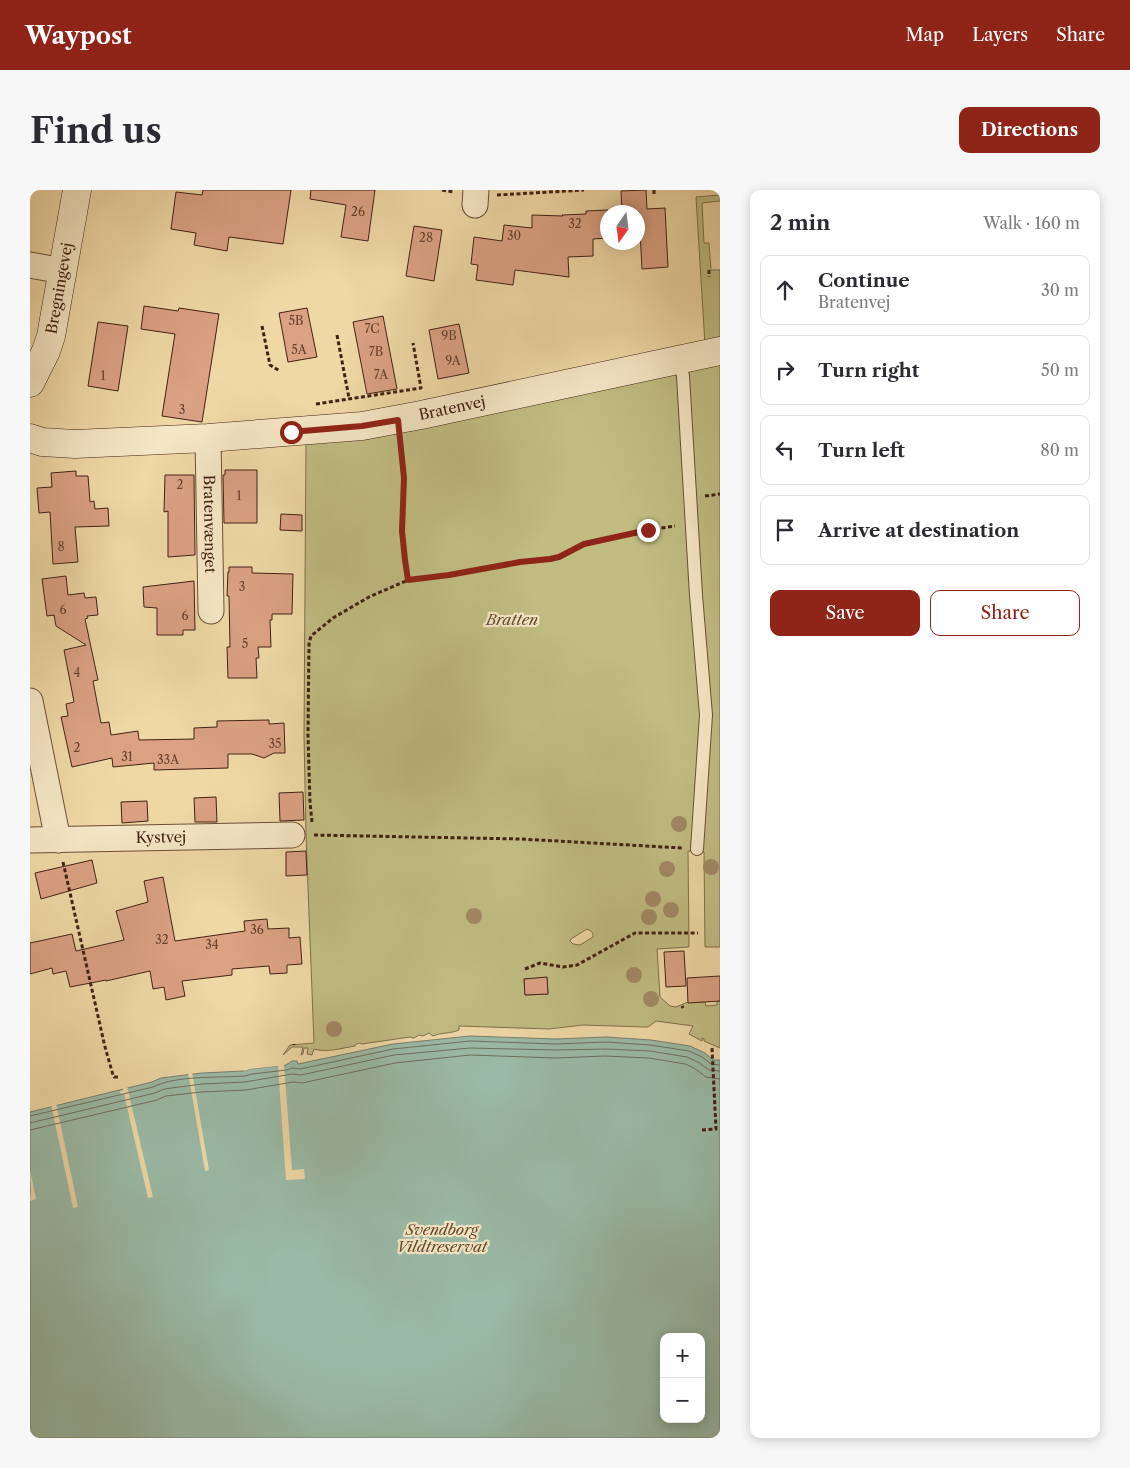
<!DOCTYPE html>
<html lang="en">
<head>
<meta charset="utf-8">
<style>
  body { margin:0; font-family:"Libre Caslon Text",serif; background:#f7f7f7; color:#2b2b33 }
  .controls { position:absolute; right:15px; bottom:15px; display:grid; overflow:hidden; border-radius:10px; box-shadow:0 2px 12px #0003 }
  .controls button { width:45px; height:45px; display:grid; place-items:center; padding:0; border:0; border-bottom:1px solid #e1e1e2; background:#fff; color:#2b2b33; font:25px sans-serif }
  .compass { position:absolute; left:570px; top:15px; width:45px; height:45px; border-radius:50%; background:#fff; box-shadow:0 2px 12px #0003; rotate:194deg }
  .stop { position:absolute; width:15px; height:15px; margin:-11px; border:4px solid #8f2418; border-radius:50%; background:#fff }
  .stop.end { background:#8f2418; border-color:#fff; box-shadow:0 1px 5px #0008 }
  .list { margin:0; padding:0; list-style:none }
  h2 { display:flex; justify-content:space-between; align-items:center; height:65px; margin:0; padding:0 20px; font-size:21px }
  h2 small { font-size:16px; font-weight:400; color:#7c7c81 }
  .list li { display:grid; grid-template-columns:32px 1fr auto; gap:15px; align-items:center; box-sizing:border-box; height:70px; margin:0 10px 10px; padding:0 10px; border:1px solid #e1e1e2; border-radius:10px }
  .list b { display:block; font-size:19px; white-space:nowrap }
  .list p { margin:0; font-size:16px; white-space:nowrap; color:#7c7c81 }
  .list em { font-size:16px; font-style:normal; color:#7c7c81 }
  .actions { display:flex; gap:10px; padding:15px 20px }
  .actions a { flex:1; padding:11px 0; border:1px solid #8f2418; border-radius:10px; text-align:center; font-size:18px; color:#8f2418 }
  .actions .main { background:#8f2418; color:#fff }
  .icon { flex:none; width:28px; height:28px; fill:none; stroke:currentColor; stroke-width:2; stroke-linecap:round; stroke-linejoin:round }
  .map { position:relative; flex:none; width:690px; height:1248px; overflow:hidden; border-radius:10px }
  header { display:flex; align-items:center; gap:30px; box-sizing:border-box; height:70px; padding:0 25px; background:#8f2418; color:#fff }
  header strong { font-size:24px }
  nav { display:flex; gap:28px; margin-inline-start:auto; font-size:18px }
  .intro { display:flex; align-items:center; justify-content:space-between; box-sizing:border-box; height:120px; padding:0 30px }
  h1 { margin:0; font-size:35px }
  .button { padding:12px 22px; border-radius:10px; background:#8f2418; color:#fff; font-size:18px; font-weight:700 }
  main { display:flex; gap:30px; padding:0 30px }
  aside { flex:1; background:#fff; border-radius:10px; box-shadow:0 2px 12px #0003 }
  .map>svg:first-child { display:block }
  .green { fill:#c0bc82; stroke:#816e4b; fill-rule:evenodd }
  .water { fill:#9abaa7; stroke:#777d6c; fill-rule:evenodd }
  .pier { fill:#efd8a6 }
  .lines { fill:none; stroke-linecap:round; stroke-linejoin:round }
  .shore { stroke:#6e6e5e; stroke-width:1 }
  .building { fill:#daa183; stroke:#422114 }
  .lane-casing { stroke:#6d4f38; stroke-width:14 }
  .street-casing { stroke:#6d4f38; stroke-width:27 }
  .secondary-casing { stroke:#422114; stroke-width:29 }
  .path { stroke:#422114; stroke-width:3; stroke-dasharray:4 2.5; stroke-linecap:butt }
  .lane { stroke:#f5e6c5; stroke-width:12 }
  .street { stroke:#f5e6c5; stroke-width:25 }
  .secondary { stroke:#f5e6c5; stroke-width:28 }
  .tree { fill:#a18965 }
  .route { stroke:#8f2418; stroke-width:6 }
  .labels { text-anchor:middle; stroke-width:4.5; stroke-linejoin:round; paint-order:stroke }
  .number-label { font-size:12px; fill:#684130 }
  .street-label { font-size:15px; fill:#422114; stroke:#f5e6c5 }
  .park-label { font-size:15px; font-style:italic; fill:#624830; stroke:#f5e6c5 }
</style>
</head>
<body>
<header>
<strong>Waypost</strong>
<nav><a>Map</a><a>Layers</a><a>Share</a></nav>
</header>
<div class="intro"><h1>Find us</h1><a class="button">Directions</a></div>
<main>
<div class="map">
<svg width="690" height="1248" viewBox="0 0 690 1248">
  <rect width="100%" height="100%" fill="#efd8a6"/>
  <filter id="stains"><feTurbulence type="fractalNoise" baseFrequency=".004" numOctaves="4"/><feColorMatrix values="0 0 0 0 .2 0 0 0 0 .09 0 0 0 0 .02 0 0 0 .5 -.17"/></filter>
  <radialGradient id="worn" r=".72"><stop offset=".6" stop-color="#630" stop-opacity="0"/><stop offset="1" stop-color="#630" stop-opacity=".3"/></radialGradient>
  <g class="green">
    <polygon points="690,5 690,11 672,13 674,53 679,53 681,80 690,80 690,151 675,155 666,7"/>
    <path d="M 690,170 L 690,757 L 675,757 L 674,662 L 658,661 L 659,757 L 627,759 L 630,807 L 640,816 L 646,817 L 658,812 L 675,812 L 676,816 L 687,815 L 687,811 L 690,811 L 690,858 L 674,851 L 674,849 L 672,848 L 672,851 L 659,844 L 663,836 L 626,831 L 618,837 L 614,837 L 553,835 L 519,839 L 429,836 L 429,840 C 420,844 412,842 403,846 L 399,843 L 393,846 L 389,845 L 384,848 L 380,847 L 332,854 L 330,853 L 326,854 L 325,856 C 312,858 297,863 284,859 L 282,865 L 277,864 L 278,858 L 274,858 L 273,864 L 271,865 L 273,857 L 262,857 L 253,865 L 260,855 L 284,853 L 276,645 L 274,545 L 276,251 ZM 557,739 C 562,741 563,743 563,747 L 550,755 L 543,754 L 540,751 L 541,749 ZM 517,788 L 518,804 L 495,805 L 494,789 Z"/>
  </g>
  <path class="water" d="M 440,846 L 526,849 L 576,847 L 621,850 L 660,856 L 675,863 L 683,870 L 690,870 L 690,1248 L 0,1248 L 0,922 L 122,892 L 131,888 L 172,883 L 214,881 L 220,879 L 256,875 L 262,871 L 267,871 L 268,874 L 363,854 ZM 634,1147 L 671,1147 L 671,1229 L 634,1229 Z"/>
  <g class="pier">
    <polygon points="256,871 258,871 257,873 254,875 262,980 274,979 275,989 256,990 248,876 220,879 214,881 214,878 219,877 255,872"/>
    <polygon points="158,882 162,882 179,980 175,981"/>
    <polygon points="97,896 123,1007 118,1008 94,904 91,904 90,901 93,900 93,897"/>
    <polygon points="26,913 48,1017 43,1018 21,914"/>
    <polygon points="0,980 6,1009 0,1011 1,1001"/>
  </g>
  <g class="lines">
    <g class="shore">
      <path d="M 0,926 L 123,897 C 147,885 188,888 215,886 L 222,884 L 256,880 L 263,878 L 270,879 L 363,859 L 440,851 L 526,854 L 576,852 L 620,855 L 659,861 L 672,867 L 681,874 L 690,875"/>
      <polyline points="0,933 125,903 134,899 172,894 215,892 262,884 271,885 364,865 440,858 526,860 576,859 620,861 657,867 668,872 679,880 690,881"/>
      <polyline points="0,940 127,910 136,906 171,902 216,900 263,892 272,893 365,873 440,865 526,868 575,866 619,868 655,874 664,878 676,887 690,889"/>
    </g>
  </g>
  <g class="building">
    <polygon points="173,0 261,0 253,54 199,47 197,61 164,55 166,43 141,39 146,2 172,5"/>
    <polygon points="281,0 345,0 338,51 311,47 316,15 280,9"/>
    <polygon points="616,0 617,19 635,18 638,77 612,79 609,22 592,22 591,1"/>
    <polygon points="578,20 578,48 563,49 563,66 538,67 539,87 485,80 483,95 446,90 448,75 441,74 444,47 472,51 474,35 502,38 502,25 533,26 532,25 556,24 556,21"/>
    <polygon points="384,36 412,40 404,91 376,86"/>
    <polygon points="114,116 148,121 149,118 189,124 172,232 132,226 145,144 111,139"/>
    <polygon points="277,118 287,167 258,172 249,123"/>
    <polygon points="353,126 367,199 337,204 323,132"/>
    <polygon points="68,132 98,136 88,201 58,196"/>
    <polygon points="429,134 439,183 408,189 399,140"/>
    <polygon points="195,280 227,280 227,333 194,333 193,285 195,285"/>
    <polygon points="46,281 46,286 58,286 60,312 64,311 65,319 78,318 79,336 45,337 48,372 23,374 20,322 9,323 7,298 22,297 21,283"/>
    <polygon points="135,285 164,285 165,365 138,367 138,321 134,322"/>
    <polygon points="251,324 272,325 272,341 250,340"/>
    <polygon points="199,377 222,377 222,383 263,384 262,424 242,424 242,430 240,430 241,457 228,457 229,468 226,468 227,488 198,488 197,457 200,457 199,406 197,406 198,382 199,382"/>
    <polygon points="36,386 38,405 54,403 55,408 66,407 68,425 57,426 58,428 55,429 68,490 63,491 71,533 79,532 81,545 108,541 109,550 164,549 164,538 187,537 187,531 239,530 239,534 254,533 255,563 244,563 234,568 222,564 198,564 198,578 124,580 124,573 83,577 82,568 42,577 31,527 38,526 36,514 44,512 34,460 56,455 26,436 24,425 17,426 12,389"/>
    <polygon points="164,391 165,440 153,440 153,445 127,445 127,418 114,417 113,397"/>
    <polygon points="273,602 274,630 250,631 249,603"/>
    <polygon points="186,607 187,632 165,632 164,608"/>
    <polygon points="117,611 118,631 92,633 91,612"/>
    <polygon points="276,661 277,685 256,686 256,662"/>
    <polygon points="62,670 67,693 11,709 5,683"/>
    <polygon points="133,687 145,751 215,741 214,731 237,729 238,739 259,738 259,748 270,747 272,774 257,775 257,783 240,784 239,776 202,779 202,785 152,791 155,806 136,810 134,797 123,799 120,781 76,791 76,790 40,797 36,781 23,784 22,778 0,784 0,753 42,744 46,761 94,750 86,721 118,712 114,691"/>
    <polygon points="654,761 656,796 636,797 634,762"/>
    <polygon points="690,786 690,811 658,813 657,788"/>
    <polygon points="517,787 518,804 495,805 494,789"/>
  </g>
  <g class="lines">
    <defs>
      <polyline id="lane" points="650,170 653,186 666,405 676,525 667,659"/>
      <g id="street">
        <polyline points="445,15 446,0"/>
        <polyline points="0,75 33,81"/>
        <path id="s1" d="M 178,248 L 181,421"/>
        <polyline points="0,511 28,650"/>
        <path id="s2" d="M 0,650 L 262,645"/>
      </g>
      <g id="secondary">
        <path id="s3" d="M 0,193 L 16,161 L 21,146 L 47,0"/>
        <path id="s4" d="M 0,248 L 12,252 L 45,254 L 178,248 L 332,236 L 391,225 L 690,161"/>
      </g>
    </defs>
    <use href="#lane" class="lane-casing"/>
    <use href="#street" class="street-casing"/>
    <use href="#secondary" class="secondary-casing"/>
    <g class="path">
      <polyline points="412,0 424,2"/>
      <polyline points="624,0 624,6"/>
      <polyline points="467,5 554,0"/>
      <polyline points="679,80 679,87"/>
      <polyline points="232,136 240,175 250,181"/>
      <polyline points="307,145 319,208"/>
      <polyline points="286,214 391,198 383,153"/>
      <polyline points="371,253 374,288 372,341 375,369 378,390"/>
      <polyline points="675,306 690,304"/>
      <polyline points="282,632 280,612 278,545 279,454 281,446 303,428 339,407 378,390 419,385 490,372 519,369 529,367 554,355 618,340 645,336"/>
      <polyline points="284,645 491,649 652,658"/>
      <polyline points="33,672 75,857 83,885 84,887 90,887"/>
      <polyline points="495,779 510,773 533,777 547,775 605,743 668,743"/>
      <polyline points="652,816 653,818"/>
      <polyline points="264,854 264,855"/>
      <polyline points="672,940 686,939 682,858"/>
    </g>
    <use href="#lane" class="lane"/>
    <use href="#street" class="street"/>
    <use href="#secondary" class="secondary"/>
  </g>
  <g class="tree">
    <circle cx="649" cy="634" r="8"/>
    <circle cx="681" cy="677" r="8"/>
    <circle cx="637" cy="679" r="8"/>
    <circle cx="623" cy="709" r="8"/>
    <circle cx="641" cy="720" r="8"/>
    <circle cx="444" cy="726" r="8"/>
    <circle cx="619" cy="727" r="8"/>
    <circle cx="604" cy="785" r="8"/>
    <circle cx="621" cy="809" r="8"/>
    <circle cx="304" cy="839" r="8"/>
  </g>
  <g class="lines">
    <polyline class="route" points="261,242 332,236 368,230 374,288 372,341 375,370 378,390 419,385 490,372 520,369 529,367 554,354 618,340"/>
  </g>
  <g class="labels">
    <g class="number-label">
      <text x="328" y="26">26</text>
      <text x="545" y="38">32</text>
      <text x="484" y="50">30</text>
      <text x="396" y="52">28</text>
      <text x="266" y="135">5B</text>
      <text x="342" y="143">7C</text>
      <text x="419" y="150">9B</text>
      <text x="269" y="164">5A</text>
      <text x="346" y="166">7B</text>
      <text x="423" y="175">9A</text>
      <text x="351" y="189">7A</text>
      <text x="73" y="190">1</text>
      <text x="152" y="224">3</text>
      <text x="150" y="299">2</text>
      <text x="209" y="310">1</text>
      <text x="31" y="361">8</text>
      <text x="212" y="401">3</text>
      <text x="33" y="424">6</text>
      <text x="155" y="430">6</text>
      <text x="215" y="458">5</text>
      <text x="47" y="487">4</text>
      <text x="245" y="558">35</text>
      <text x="47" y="562">2</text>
      <text x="97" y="571">31</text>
      <text x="138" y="574">33A</text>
      <text x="227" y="744">36</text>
      <text x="132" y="754">32</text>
      <text x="182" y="759">34</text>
    </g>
    <g class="street-label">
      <text dy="5" stroke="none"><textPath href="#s3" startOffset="100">Bregningevej</textPath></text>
      <text dy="5" stroke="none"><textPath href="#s4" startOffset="425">Bratenvej</textPath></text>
      <text dy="5" stroke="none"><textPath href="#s1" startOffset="86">Bratenvænget</textPath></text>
      <text dy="5" stroke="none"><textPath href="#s2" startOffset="131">Kystvej</textPath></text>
    </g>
    <g class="park-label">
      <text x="482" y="435">Bratten</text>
      <text x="412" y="1045">Svendborg<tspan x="412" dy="17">Vildtreservat</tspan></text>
    </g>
  </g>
  <rect width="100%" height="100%" filter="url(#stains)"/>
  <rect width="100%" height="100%" fill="url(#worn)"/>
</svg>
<div class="controls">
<button>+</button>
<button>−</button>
</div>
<svg class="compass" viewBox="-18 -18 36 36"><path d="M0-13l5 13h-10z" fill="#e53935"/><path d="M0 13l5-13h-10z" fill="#7c7c81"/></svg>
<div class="stop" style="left:261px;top:242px"></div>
<div class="stop end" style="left:618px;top:340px"></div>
</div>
<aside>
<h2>2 min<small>Walk · 160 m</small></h2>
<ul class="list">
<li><svg class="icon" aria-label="ahead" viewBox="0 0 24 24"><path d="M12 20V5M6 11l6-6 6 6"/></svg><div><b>Continue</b><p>Bratenvej</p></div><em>30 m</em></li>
<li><svg class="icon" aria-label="right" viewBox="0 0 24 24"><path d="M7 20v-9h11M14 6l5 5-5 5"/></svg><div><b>Turn right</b></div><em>50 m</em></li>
<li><svg class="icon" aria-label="left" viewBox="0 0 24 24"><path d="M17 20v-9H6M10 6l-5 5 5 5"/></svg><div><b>Turn left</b></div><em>80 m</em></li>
<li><svg class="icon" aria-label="arrive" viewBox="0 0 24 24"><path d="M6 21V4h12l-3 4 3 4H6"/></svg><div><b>Arrive at destination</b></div></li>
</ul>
<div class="actions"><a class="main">Save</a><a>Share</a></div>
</aside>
</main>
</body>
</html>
